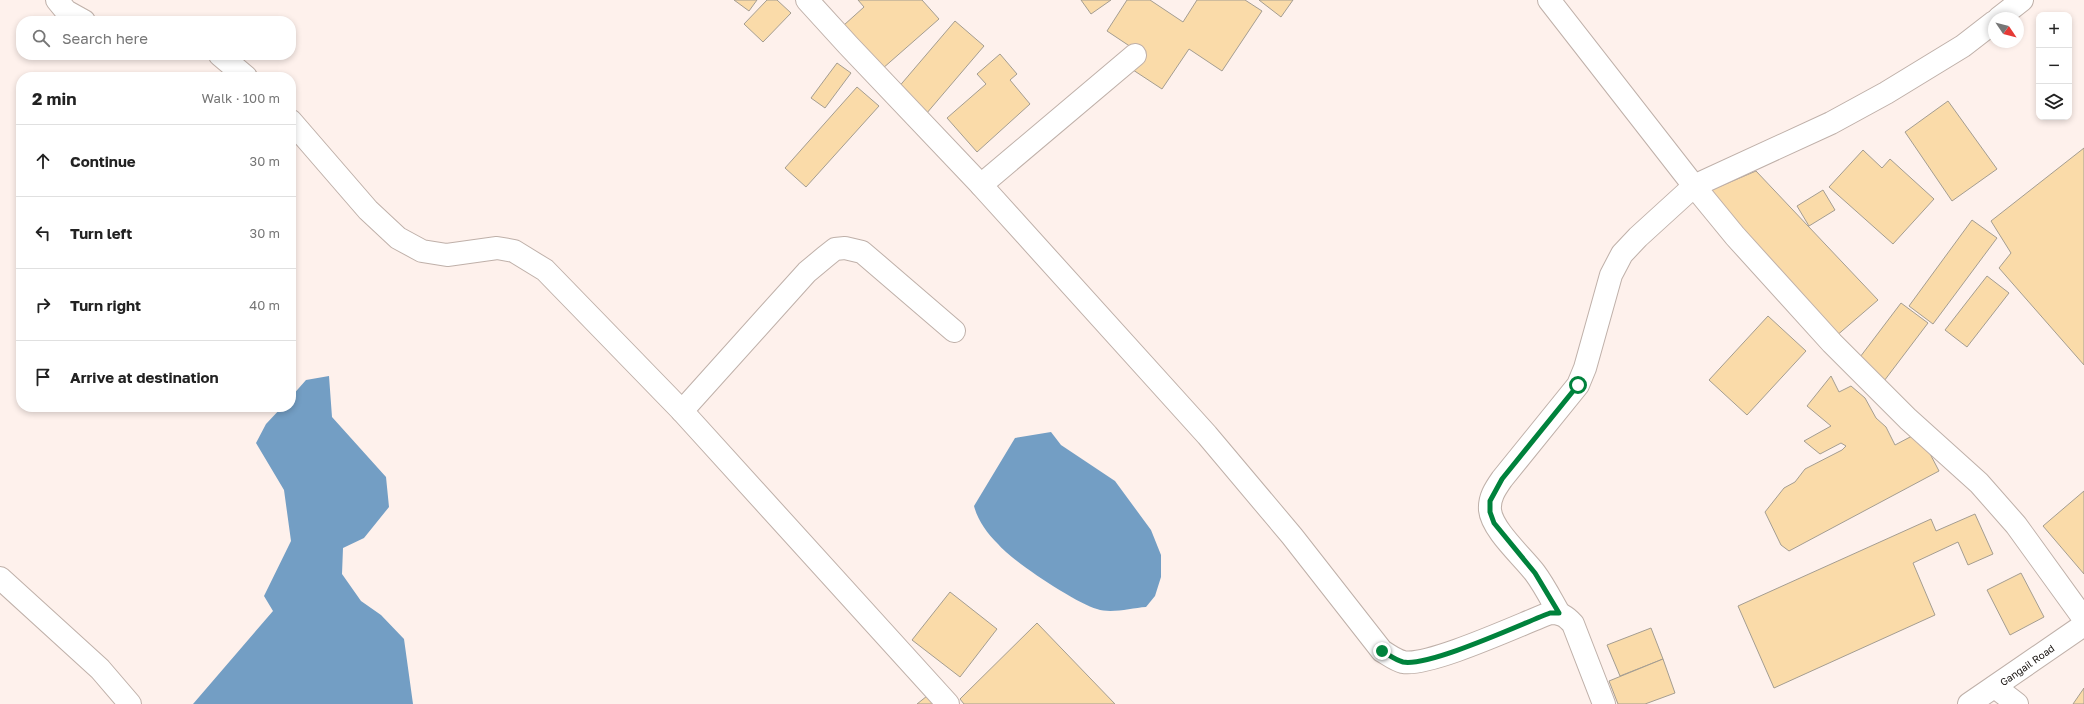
<!DOCTYPE html>
<html lang="en">
<head>
<meta charset="utf-8">
<style>
  body { margin:0; font-family:"Golos Text",sans-serif; background:#f2f2f2; color:#222 }
  .controls { position:absolute; right:12px; top:12px; display:grid; overflow:hidden; border-radius:8px; box-shadow:0 2px 6px #0003 }
  .controls button { width:36px; height:36px; display:grid; place-items:center; padding:0; border:0; border-bottom:1px solid #e0e0e0; background:#fff; color:#222; font:20px sans-serif }
  .compass { position:absolute; left:1988px; top:12px; width:36px; height:36px; border-radius:50%; background:#fff; box-shadow:0 2px 6px #0003; rotate:125deg }
  .stop { position:absolute; width:12px; height:12px; margin:-9px; border:3px solid #00823c; border-radius:50%; background:#fff }
  .stop.end { background:#00823c; border-color:#fff; box-shadow:0 1px 4px #0008 }
  .list { margin:0; padding:0; list-style:none }
  h2 { display:flex; justify-content:space-between; align-items:center; height:52px; margin:0; padding:0 16px; font-size:17px }
  h2 small { font-size:13px; font-weight:400; color:#767676 }
  .list li { display:grid; grid-template-columns:26px 1fr auto; gap:12px; align-items:center; box-sizing:border-box; height:72px; padding:0 16px; border-top:1px solid #e0e0e0 }
  .list b { display:block; font-size:15px; white-space:nowrap }
  .list em { font-size:13px; font-style:normal; color:#767676 }
  .icon { flex:none; width:22px; height:22px; fill:none; stroke:currentColor; stroke-width:2; stroke-linecap:round; stroke-linejoin:round }
  .map { position:relative; flex:none; width:2084px; height:704px; overflow:hidden }
  .search { position:absolute; background:#fff; box-shadow:0 2px 6px #0003; left:16px; top:16px; width:280px; height:44px; display:flex; align-items:center; gap:10px; box-sizing:border-box; padding:0 14px; border-radius:16px; color:#767676; font-size:15px }
  .panel { position:absolute; background:#fff; box-shadow:0 2px 6px #0003; left:16px; top:72px; width:280px; height:340px; border-radius:16px }
  .map>svg:first-child { display:block }
  .water { fill:#739ec4 }
  .building { fill:#fadba9; stroke:#a49d91 }
  .lines { fill:none; stroke-linecap:round; stroke-linejoin:round }
  .minor-casing { stroke:#bfb0a9; stroke-width:24 }
  .minor { stroke:#fff; stroke-width:22 }
  .route { stroke:#00823c; stroke-width:5 }
  .labels { text-anchor:middle; stroke-width:4; stroke-linejoin:round; paint-order:stroke }
  .street-label { font-size:10px; fill:#15100d; stroke:#fff }
</style>
</head>
<body>
<div class="map">
<svg width="2084" height="704" viewBox="0 0 2084 704">
  <rect width="100%" height="100%" fill="#fef1ec"/>
  <g class="water">
    <polygon points="329,376 332,417 386,477 389,507 364,538 343,548 342,574 361,601 381,615 404,639 413,704 193,704 273,611 264,596 291,541 284,490 256,443 266,424 282,407 291,407 291,397 306,380"/>
    <path d="M 1051,432 L 1061,445 L 1115,481 L 1151,530 L 1161,555 L 1161,577 L 1155,596 L 1146,607 C 1131,608 1111,614 1097,609 C 1076,603 1012,561 998,544 C 987,533 978,521 974,506 L 1015,438 Z"/>
  </g>
  <g class="building">
    <polygon points="734,0 757,0 749,11"/>
    <polygon points="767,0 777,0 791,13 763,42 744,24"/>
    <polygon points="858,0 922,0 939,19 882,69 844,25 864,7"/>
    <polygon points="1081,0 1111,0 1091,14"/>
    <polygon points="1127,0 1150,0 1183,22 1197,0 1245,0 1262,11 1222,71 1189,49 1162,89 1127,66 1137,51 1107,31"/>
    <polygon points="1259,0 1293,0 1281,17"/>
    <polygon points="955,21 984,46 926,114 897,89"/>
    <polygon points="1000,54 1017,74 1010,80 1030,104 977,152 947,118 986,84 977,74"/>
    <polygon points="837,63 851,73 825,108 811,98"/>
    <polygon points="857,87 879,106 806,187 785,168"/>
    <polygon points="1948,101 1997,169 1952,201 1905,132"/>
    <polygon points="2084,148 2084,365 1999,268 2011,253 1991,221"/>
    <polygon points="1863,150 1882,168 1890,159 1934,199 1893,244 1829,187"/>
    <polygon points="1756,171 1878,300 1835,337 1709,191"/>
    <polygon points="1823,190 1835,210 1809,226 1797,206"/>
    <polygon points="1972,220 1997,238 1933,324 1909,306"/>
    <polygon points="1987,276 2009,293 1967,347 1945,330"/>
    <polygon points="1901,303 1928,323 1881,385 1854,365"/>
    <polygon points="1768,316 1806,351 1747,415 1709,380"/>
    <polygon points="1831,376 1839,392 1851,386 1865,398 1876,418 1886,427 1895,445 1912,436 1927,448 1939,471 1789,551 1781,545 1765,512 1784,488 1795,482 1805,469 1842,450 1846,446 1841,443 1820,454 1804,441 1831,426 1807,406"/>
    <polygon points="2084,491 2084,574 2043,526"/>
    <polygon points="1975,514 1993,554 1968,565 1958,542 1913,563 1935,615 1774,688 1738,606 1931,519 1936,531"/>
    <polygon points="2021,573 2044,617 2010,635 1987,590"/>
    <polygon points="950,592 997,629 960,677 912,640"/>
    <polygon points="1037,623 1115,704 964,704 960,699"/>
    <polygon points="1651,628 1663,659 1620,676 1607,645"/>
    <polygon points="1663,659 1675,693 1645,704 1618,704 1609,681"/>
    <polygon points="2084,688 2084,704 2073,704"/>
    <polygon points="932,692 942,704 917,704"/>
  </g>
  <g class="lines">
    <defs>
      <g id="minor">
        <polyline points="57,0 66,11 84,21"/>
        <path d="M 807,0 L 848,45 L 981,185 L 1207,435 L 1292,536 L 1382,651 C 1389,655 1395,660 1403,662 C 1429,667 1521,624 1550,613 C 1561,613 1566,616 1573,624 L 1604,704"/>
        <polyline points="1549,0 1694,186 1735,236 1832,343 1908,419 1979,483 2016,525 2084,619"/>
        <polyline points="1999,18 2022,0"/>
        <polyline points="220,55 246,77"/>
        <polyline points="291,121 368,210 398,238 422,251 447,255 497,248 514,251 545,270 682,411 948,704"/>
        <polyline points="981,185 1135,55"/>
        <polyline points="682,411 807,272 825,257 835,249 845,248 862,252 954,331"/>
        <polyline points="0,578 100,669 130,704"/>
        <path d="M 1559,613 C 1551,599 1544,585 1535,573 C 1523,557 1492,530 1490,510 C 1489,498 1495,489 1502,479 L 1578,385 L 1585,368 L 1611,275 L 1622,254 L 1638,237 L 1694,186 L 1831,123 L 1886,93 L 1963,46 L 1994,22"/>
        <polyline points="1995,687 2017,704"/>
        <polyline points="1969,704 2084,625"/>
      </g>
    </defs>
    <use href="#minor" class="minor-casing"/>
    <use href="#minor" class="minor"/>
  </g>
  <g class="lines">
    <path class="route" d="M 1382,651 C 1389,655 1395,660 1403,662 C 1429,667 1521,624 1550,613 L 1559,613 L 1535,573 L 1494,523 L 1490,512 L 1490,501 L 1502,479 L 1578,385"/>
  </g>
  <g class="labels">
    <g class="street-label">
      <text transform="translate(2027 665) rotate(-35)" y="4">Gangail Road</text>
    </g>
  </g>
</svg>
<div class="controls">
<button>+</button>
<button>−</button>
<button><svg class="icon" aria-label="layers" viewBox="0 0 24 24"><path d="M12 4l9 5-9 5-9-5zM3 14l9 5 9-5"/></svg></button>
</div>
<svg class="compass" viewBox="-18 -18 36 36"><path d="M0-13l5 13h-10z" fill="#e53935"/><path d="M0 13l5-13h-10z" fill="#767676"/></svg>
<div class="stop" style="left:1578px;top:385px"></div>
<div class="stop end" style="left:1382px;top:651px"></div>
<div class="search"><svg class="icon" aria-label="search" viewBox="0 0 24 24"><circle cx="10" cy="10" r="6"/><path d="M15 15l6 6"/></svg>Search here</div>
<section class="panel">
<h2>2 min<small>Walk · 100 m</small></h2>
<ul class="list">
<li><svg class="icon" aria-label="ahead" viewBox="0 0 24 24"><path d="M12 20V5M6 11l6-6 6 6"/></svg><div><b>Continue</b></div><em>30 m</em></li>
<li><svg class="icon" aria-label="left" viewBox="0 0 24 24"><path d="M17 20v-9H6M10 6l-5 5 5 5"/></svg><div><b>Turn left</b></div><em>30 m</em></li>
<li><svg class="icon" aria-label="right" viewBox="0 0 24 24"><path d="M7 20v-9h11M14 6l5 5-5 5"/></svg><div><b>Turn right</b></div><em>40 m</em></li>
<li><svg class="icon" aria-label="arrive" viewBox="0 0 24 24"><path d="M6 21V4h12l-3 4 3 4H6"/></svg><div><b>Arrive at destination</b></div></li>
</ul>
</section>
</div>
</body>
</html>
